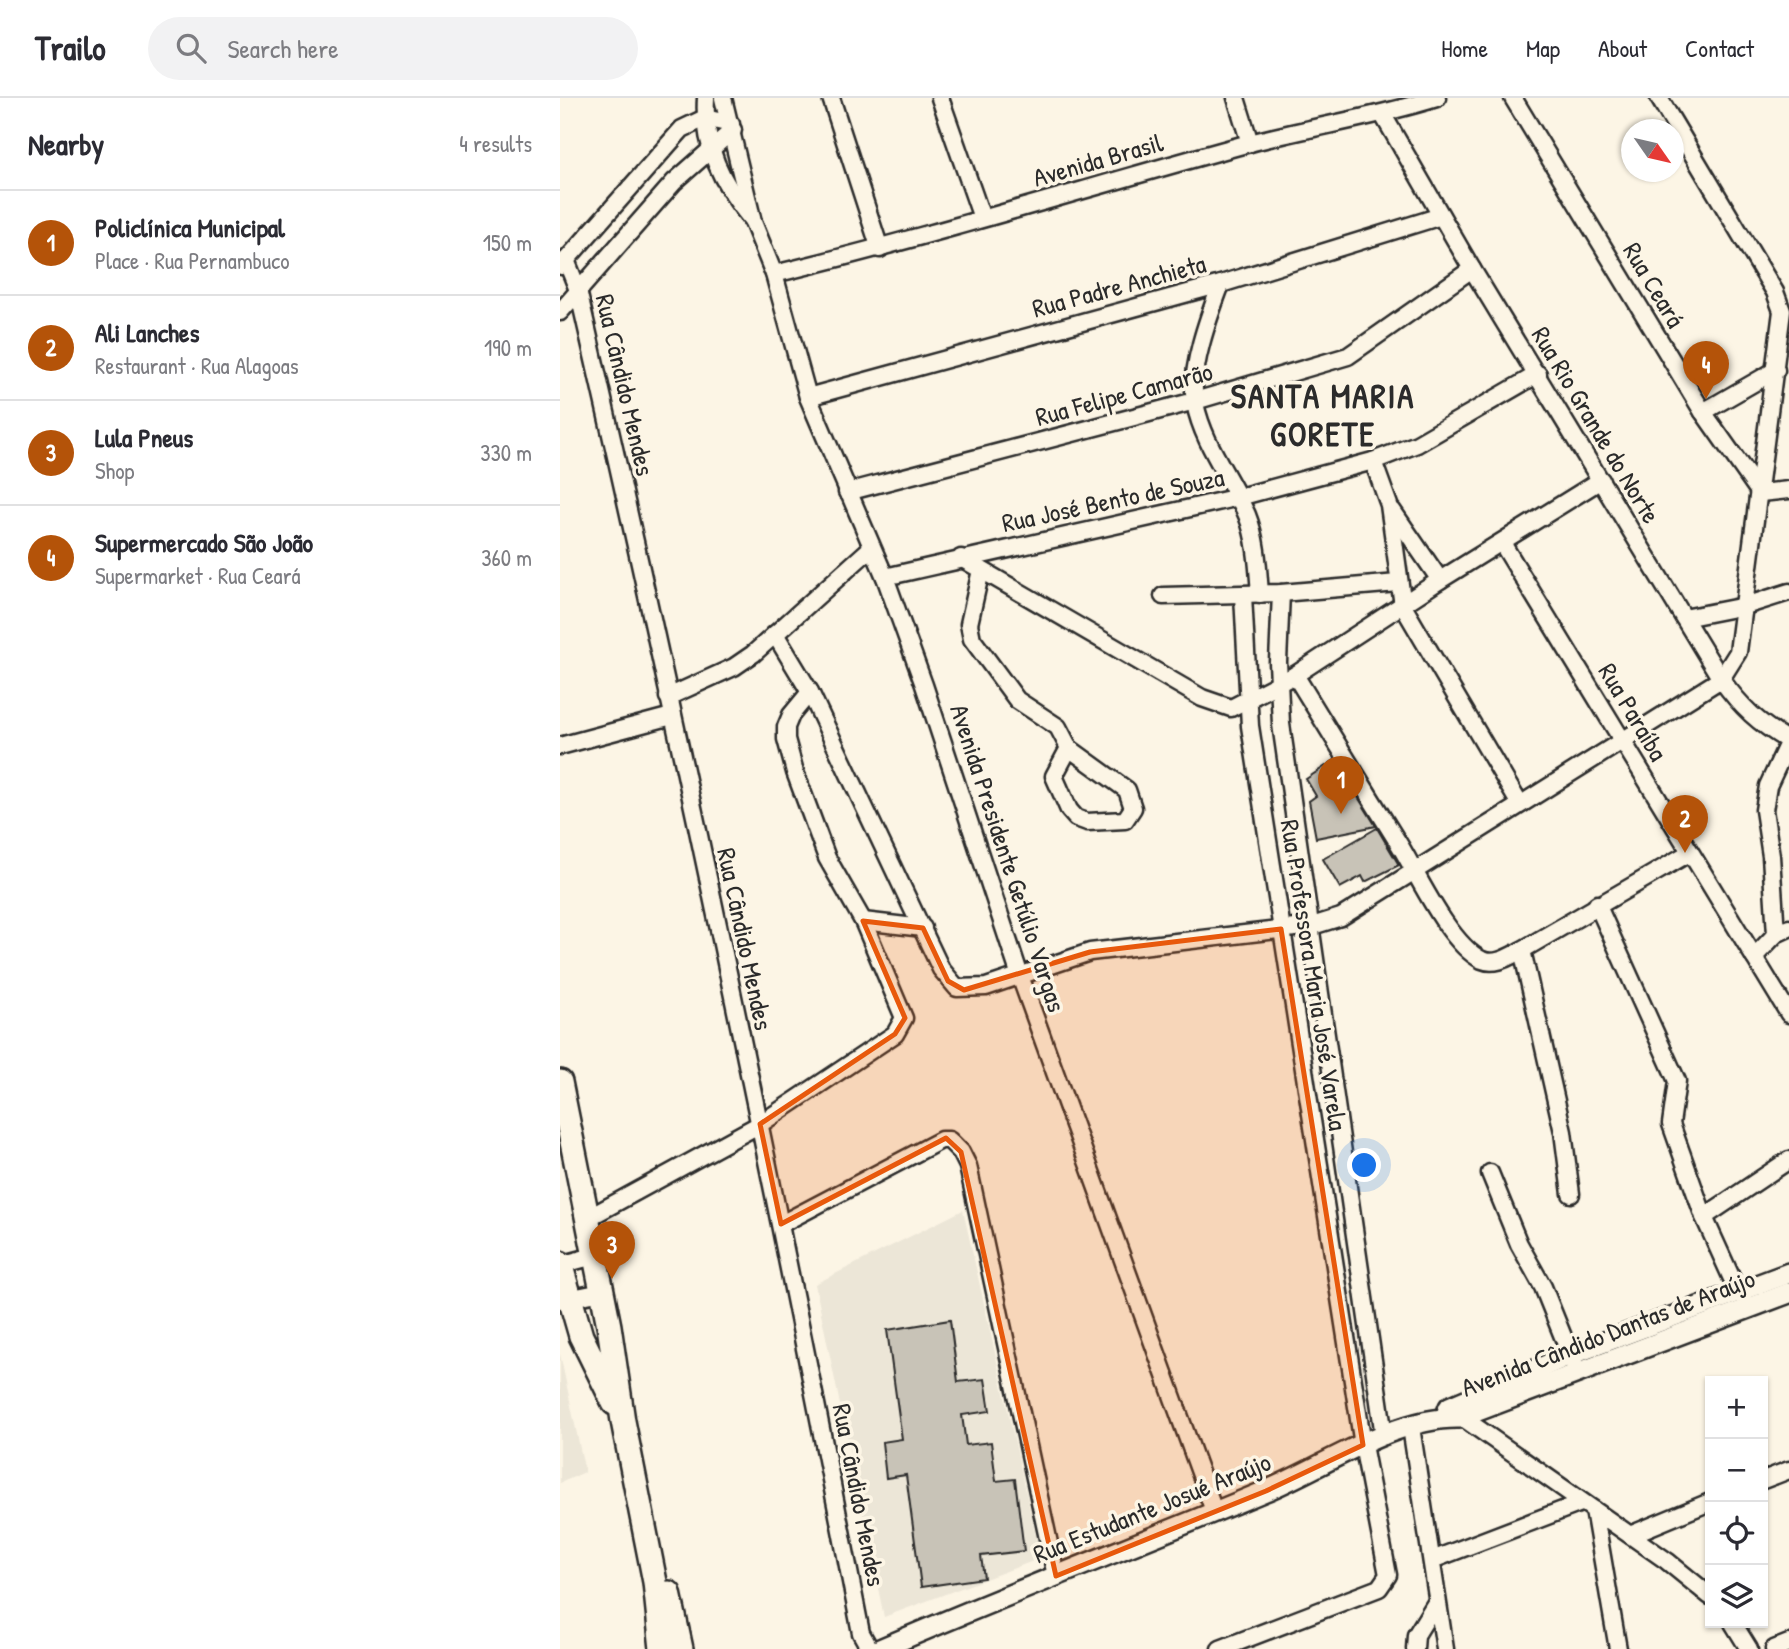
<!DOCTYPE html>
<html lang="en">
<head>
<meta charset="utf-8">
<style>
  body { margin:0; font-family:"Patrick Hand",sans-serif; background:#f2f2f3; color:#2b2b33 }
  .controls { position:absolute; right:21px; bottom:21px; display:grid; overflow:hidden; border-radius:0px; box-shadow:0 2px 5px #0004 }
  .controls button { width:63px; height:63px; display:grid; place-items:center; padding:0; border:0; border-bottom:2px solid #e1e1e2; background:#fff; color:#2b2b33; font:35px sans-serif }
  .compass { position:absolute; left:1061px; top:21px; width:63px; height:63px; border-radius:50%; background:#fff; box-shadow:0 2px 5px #0004; rotate:124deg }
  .you { position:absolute; left:805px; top:1068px; width:24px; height:24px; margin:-18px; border:5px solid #fff; border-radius:50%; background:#1a73e8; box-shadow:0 0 0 10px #1a73e833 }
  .badge { display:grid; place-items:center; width:46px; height:46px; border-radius:50%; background:#b45309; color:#fff; font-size:23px; font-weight:700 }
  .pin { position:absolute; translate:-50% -58px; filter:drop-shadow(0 2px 4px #0008) }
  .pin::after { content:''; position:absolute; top:37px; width:24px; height:21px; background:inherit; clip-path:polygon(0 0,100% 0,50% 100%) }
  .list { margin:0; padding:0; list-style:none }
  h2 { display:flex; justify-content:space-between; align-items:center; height:91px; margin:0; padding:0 28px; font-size:30px }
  h2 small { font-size:23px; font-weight:400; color:#7c7c81 }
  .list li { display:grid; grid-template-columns:46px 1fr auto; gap:21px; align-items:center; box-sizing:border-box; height:105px; padding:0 28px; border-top:2px solid #e1e1e2 }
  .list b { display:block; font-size:26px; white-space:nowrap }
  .list p { margin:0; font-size:23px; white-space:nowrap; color:#7c7c81 }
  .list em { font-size:23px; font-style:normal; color:#7c7c81 }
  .icon { flex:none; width:38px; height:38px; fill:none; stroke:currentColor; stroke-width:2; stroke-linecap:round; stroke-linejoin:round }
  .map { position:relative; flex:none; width:1229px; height:1551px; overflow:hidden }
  header { display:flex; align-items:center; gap:42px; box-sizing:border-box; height:98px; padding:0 35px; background:#fff; border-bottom:2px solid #e1e1e2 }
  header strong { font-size:33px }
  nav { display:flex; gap:38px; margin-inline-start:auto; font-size:24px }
  .search { width:490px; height:63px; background:#f2f2f3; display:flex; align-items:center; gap:18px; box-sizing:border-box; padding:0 24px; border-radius:38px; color:#7c7c81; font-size:26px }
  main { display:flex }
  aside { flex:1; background:#fff }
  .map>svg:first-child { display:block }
  .built { fill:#ece6d7 }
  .building { fill:#c8c3b7; stroke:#2b2b2b; stroke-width:2 }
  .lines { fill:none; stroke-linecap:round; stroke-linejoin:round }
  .minor-casing { stroke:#2b2b2b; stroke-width:21 }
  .major-casing { stroke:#2b2b2b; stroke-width:24 }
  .highway-casing { stroke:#2b2b2b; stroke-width:28 }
  .minor { stroke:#fcf5e5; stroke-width:16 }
  .major { stroke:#fcf5e5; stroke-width:19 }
  .highway { stroke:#fcf5e5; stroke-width:23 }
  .marked { fill:#e8590c; fill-opacity:0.2; stroke:#e8590c; stroke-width:5; stroke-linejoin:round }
  .labels { text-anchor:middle; stroke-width:7; stroke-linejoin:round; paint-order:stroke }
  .street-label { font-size:26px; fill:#2b2b2b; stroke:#fcf5e5 }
  .district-label { font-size:33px; font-weight:bold; letter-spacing:2px; fill:#2b2b2b; stroke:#fcf5e5 }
</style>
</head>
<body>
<header>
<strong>Trailo</strong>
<div class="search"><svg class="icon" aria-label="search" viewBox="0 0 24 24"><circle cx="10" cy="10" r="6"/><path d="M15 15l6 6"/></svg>Search here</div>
<nav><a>Home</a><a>Map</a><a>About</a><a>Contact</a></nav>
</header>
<main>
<aside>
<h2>Nearby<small>4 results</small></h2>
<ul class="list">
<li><span class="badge">1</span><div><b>Policlínica Municipal</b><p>Place · Rua Pernambuco</p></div><em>150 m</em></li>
<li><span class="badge">2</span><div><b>Ali Lanches</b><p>Restaurant · Rua Alagoas</p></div><em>190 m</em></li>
<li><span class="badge">3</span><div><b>Lula Pneus</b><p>Shop</p></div><em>330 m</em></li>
<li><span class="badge">4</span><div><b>Supermercado São João</b><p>Supermarket · Rua Ceará</p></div><em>360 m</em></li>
</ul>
</aside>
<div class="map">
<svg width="1229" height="1551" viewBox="0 0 1229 1551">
  <rect width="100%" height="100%" fill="#fcf5e5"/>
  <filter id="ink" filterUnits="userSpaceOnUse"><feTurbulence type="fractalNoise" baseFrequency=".0143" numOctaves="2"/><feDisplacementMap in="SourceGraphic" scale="14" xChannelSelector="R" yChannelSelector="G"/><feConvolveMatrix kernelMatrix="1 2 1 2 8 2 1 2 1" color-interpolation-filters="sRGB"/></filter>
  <g filter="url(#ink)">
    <g class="built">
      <polygon points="403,1112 481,1460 324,1519 255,1186"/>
      <polygon points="0,1256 25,1374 0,1385"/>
    </g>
    <g class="building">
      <polygon points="775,662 816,728 756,740 749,703 756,698 746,681"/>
      <polygon points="817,730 839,767 805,784 802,778 780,790 763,761"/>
      <polygon points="390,1222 398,1284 425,1281 430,1313 402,1317 406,1347 431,1344 436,1383 455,1381 464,1453 421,1458 424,1480 361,1489 346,1377 326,1380 322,1344 342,1341 327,1232"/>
    </g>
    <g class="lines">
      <defs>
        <g id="minor">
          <path d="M 146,0 C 143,48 161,85 192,122"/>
          <polyline points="163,0 193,124 214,176 248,299 325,479 364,587 460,878 654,1413"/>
          <polyline points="271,0 320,151"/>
          <polyline points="380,0 422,120"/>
          <polyline points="676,0 690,45"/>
          <polyline points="953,0 1143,314 1200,395 1229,392"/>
          <path d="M 823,17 L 912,171 L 1161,581 C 1181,609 1199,626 1229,643 L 1208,688 L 1204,712 L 1211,758 L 1216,836"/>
          <path d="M 6,162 L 18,192 C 121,638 214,1086 301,1535 L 310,1551"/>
          <polyline points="1,168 122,31 145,20 171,26"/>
          <path d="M 214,176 C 373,138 529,89 686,46 C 749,29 814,20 877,0"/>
          <path d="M 661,186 C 649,218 629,272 635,305 C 643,346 671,380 687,417 C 697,442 698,470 700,496"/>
          <polyline points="0,214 114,84 173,32"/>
          <polyline points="248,299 661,186 881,118"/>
          <polyline points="1143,314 1216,272"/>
          <polyline points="813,363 829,407 843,508 959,705"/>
          <polyline points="287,394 635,303 788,258 912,171"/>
          <polyline points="832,412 880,482"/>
          <polyline points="942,445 1229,916"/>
          <polyline points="401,460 642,600 671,610 735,577 880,482 1041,382"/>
          <polyline points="421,472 409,526 412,541 457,602 498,629 509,650 567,692 573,710 565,722 527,724 516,720 509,712 494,678 509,650"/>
          <polyline points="325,479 679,399 813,363 857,346 978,276"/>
          <polyline points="721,495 718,564 721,626 824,1338"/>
          <polyline points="603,498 721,495 838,485"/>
          <polyline points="1124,520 1185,508 1229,494"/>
          <polyline points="215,536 250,594 381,871 397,890 426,889 530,854 752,828 781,819 1161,581 1178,554 1222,213 1215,194 1099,0"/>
          <path d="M 735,577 C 770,634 804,690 839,746 C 858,777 889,846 922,862 C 936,868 950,858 962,852 L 1129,755"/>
          <polyline points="108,599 174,569 193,556 311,450"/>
          <polyline points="0,648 112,618"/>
          <polyline points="1037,806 1117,983 1111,1026 1144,1119 1178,1194"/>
          <polyline points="303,823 363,830"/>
          <polyline points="962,852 1003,1034 1011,1096"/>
          <polyline points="1194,859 1216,836 1229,830"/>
          <polyline points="930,1075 959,1146 983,1189 1014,1266"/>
          <polyline points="1144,1119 1229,1062"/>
          <polyline points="28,1120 200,1026 335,936 344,920 303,823 267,760 235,674 226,641 226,629 231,617 250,594"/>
          <polyline points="221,1126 381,1042 389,1042 401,1054 408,1068 496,1478"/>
          <polyline points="0,1167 34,1158"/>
          <polyline points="2,1202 42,1194"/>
          <polyline points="893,1313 1107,1463 1150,1498"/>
          <polyline points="851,1329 885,1551"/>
          <polyline points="1203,1382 1229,1372"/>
          <polyline points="1034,1412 1058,1551"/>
          <polyline points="1070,1437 1150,1404"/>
          <polyline points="872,1462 1021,1405"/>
          <polyline points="1173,1525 1189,1551"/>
          <polyline points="660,1551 819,1490 828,1477 803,1347 690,628 683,497"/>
          <polyline points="855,1551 856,1537 877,1503"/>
          <polyline points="1214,1551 1229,1545"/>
        </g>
        <g id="major">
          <polyline points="885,1320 889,1309 1010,1257 1229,1175"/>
          <path d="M 320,1551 C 447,1496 576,1447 703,1394 C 763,1370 833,1319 899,1320 L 1229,1195"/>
        </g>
        <g id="highway">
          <polyline points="0,984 49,1228 63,1323 95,1484 102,1551"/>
          <polyline points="0,1165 21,1238 54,1305"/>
          <polyline points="109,1495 121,1551"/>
        </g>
      </defs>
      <use href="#minor" class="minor-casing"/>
      <use href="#major" class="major-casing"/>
      <use href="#highway" class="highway-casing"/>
      <use href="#minor" class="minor"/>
      <use href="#major" class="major"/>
      <use href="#highway" class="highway"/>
    </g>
  </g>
  <path class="marked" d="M 303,823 L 363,830 L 388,883 L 404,892 L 530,854 L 721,831 L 803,1347 L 706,1393 L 496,1478 L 401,1054 L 386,1040 L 221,1126 L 200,1026 L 335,936 L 345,920 Z"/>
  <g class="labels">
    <g class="street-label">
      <text transform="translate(538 62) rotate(-16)" y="9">Avenida Brasil</text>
      <text transform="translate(1094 187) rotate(59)" y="9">Rua Ceará</text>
      <text transform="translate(559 188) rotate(-15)" y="9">Rua Padre Anchieta</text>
      <text transform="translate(65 287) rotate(77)" y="9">Rua Cândido Mendes</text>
      <text transform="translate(564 296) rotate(-15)" y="9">Rua Felipe Camarão</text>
      <text transform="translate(1036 327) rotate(59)" y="9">Rua Rio Grande do Norte</text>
      <text transform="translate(553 402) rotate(-12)" y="9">Rua José Bento de Souza</text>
      <text transform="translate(1073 614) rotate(59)" y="9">Rua Paraíba</text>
      <text transform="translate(448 760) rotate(72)" y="9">Avenida Presidente Getúlio Vargas</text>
      <text transform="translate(185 841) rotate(78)" y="9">Rua Cândido Mendes</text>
      <text transform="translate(754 877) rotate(81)" y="9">Rua Professora Maria José Varela</text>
      <text transform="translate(1048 1235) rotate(-21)" y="9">Avenida Cândido Dantas de Araújo</text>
      <text transform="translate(299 1397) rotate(79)" y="9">Rua Cândido Mendes</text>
      <text transform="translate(592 1410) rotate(-22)" y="9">Rua Estudante Josué Araújo</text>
    </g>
    <g class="district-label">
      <text x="763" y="310">SANTA MARIA<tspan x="763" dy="38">GORETE</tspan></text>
    </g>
  </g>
</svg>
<div class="controls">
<button>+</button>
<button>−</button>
<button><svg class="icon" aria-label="locate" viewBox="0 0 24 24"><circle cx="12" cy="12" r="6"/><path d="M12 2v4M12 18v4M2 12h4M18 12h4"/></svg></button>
<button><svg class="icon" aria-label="layers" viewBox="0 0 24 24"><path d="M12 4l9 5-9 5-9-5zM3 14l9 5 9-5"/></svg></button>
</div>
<svg class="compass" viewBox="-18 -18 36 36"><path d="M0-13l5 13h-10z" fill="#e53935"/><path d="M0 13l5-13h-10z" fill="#7c7c81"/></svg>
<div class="you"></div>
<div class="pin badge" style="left:781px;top:716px">1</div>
<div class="pin badge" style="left:1125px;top:755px">2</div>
<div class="pin badge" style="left:52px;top:1181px">3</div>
<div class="pin badge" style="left:1146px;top:301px">4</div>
</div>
</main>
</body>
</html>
